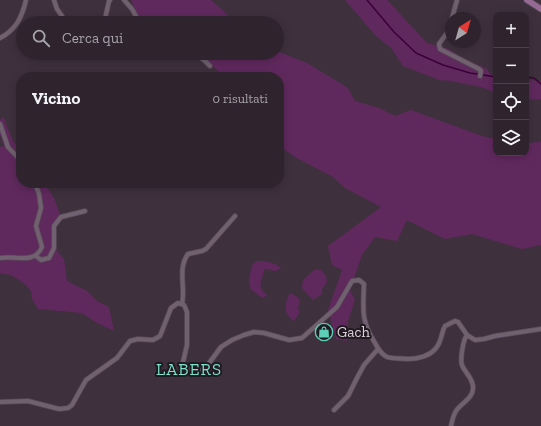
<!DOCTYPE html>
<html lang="it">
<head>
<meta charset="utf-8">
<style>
  body { margin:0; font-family:"Zilla Slab",serif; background:#3b303a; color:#f1f3f6 }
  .controls { position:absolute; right:12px; top:12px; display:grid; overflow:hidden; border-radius:8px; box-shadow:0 2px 10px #0003 }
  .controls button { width:36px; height:36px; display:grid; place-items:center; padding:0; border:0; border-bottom:1px solid #4a414a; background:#2f242e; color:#f1f3f6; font:20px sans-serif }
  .compass { position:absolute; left:445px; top:12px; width:36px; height:36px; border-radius:50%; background:#2f242e; box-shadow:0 2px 10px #0003; rotate:37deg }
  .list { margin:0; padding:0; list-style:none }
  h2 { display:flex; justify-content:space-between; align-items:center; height:52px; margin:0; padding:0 16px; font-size:17px }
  h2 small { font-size:13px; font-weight:400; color:#a7a4aa }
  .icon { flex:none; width:22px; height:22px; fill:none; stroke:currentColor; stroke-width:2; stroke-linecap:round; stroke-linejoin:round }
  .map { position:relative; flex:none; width:541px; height:426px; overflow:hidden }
  .search { position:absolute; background:#2f242e; box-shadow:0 2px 10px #0003; left:16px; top:16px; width:268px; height:44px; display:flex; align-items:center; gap:10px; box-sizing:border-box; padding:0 14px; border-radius:22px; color:#a7a4aa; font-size:15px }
  .panel { position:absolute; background:#2f242e; box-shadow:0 2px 10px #0003; left:16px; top:72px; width:268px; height:116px; border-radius:16px }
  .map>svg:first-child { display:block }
  .green { fill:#60295e }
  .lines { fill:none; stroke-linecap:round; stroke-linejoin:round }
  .stream { stroke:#3a0039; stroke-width:1.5 }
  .street-casing { stroke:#594c58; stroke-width:5.5 }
  .secondary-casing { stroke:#594c58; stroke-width:7 }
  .street { stroke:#71606f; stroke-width:4 }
  .secondary { stroke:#966a94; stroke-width:5.5 }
  .labels { text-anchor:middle; stroke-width:4; stroke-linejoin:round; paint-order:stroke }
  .poi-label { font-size:15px; fill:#dfd5de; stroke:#211a21; text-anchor:start }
  .quarter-label { font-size:17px; letter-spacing:1px; fill:#7be0cc; stroke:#211a21 }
</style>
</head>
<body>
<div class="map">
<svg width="541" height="426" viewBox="0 0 541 426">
  <rect width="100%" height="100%" fill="#3f303d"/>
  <g class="green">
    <polygon points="131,0 211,0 237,23 143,23 140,21"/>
    <polygon points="345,0 387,0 427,43 449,49 461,57 487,69 496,81 496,93 481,87 445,80 442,81 403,66 391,48 375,35"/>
    <polygon points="277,51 307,63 348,88 355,101 379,108 395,116 411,110 482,136 496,139 496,153 526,153 526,143 541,142 541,245 522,249 472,234 445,239 407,220 397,241 375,237 362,255 350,290 355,300 348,321 347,341 336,339 328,310 342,270 332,265 328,246 381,207 345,188 333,177 295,157 279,146 279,77 224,77 206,59 197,53 277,53"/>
    <polygon points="526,80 541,81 541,99 526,100"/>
    <polygon points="3,117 13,141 21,151 21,183 44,183 54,198 60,214 51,228 52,245 64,259 67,281 87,291 97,301 109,307 114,331 97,323 82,313 38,309 32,299 31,291 25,284 11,275 0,273 0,147 4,146 0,135 0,120"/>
    <path d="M 257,261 C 265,261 275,262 281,268 L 276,271 L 265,269 C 263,272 263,275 262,278 C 259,287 260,289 267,295 L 263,298 L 254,292 L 250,288 L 249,279 L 252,265 Z"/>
    <polygon points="314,270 321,270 326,276 327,282 322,289 322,294 313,300 302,288 303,280"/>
    <path d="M 290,293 L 296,296 L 300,300 L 298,308 L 300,312 L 294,321 C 283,313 284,304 290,293 Z"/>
  </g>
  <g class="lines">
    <g class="stream">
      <polyline points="367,0 394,32 416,53 443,65 470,73 496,77"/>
      <polyline points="526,77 534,78 541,84"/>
    </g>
    <defs>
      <g id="street">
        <polyline points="54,0 57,9 67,23"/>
        <polyline points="124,0 132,9 140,23"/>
        <polyline points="452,18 457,0"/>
        <polyline points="103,23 105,19 109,1 110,0"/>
        <polyline points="451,24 449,30 439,44 440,49 479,69 481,71 480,76"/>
        <path d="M 0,38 C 16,30 22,17 26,0"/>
        <polyline points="193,53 204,60 210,66"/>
        <polyline points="0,124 8,147 21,161"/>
        <polyline points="36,256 41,260 49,258 54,248 54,226 61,217 85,211"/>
        <path d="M 0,258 C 16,255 34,265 42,247 L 36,226 L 41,208 L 39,194 L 35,183"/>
        <path d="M 182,304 C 186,288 177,269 188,254 L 202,251 L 206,249 L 235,216"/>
        <polyline points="467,335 475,340 484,339 495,336 541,329"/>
        <path d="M 0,402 L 28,401 L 59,409 L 68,408 L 72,405 L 86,380 L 117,358 L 130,341 L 138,339 L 153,340 L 160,336 L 171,308 L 178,303 L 184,305 L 187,312 L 187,345 L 183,362 L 187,369 L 198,372 L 204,369 L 207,366 L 221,347 L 232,340 L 244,335 L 254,332 L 264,333 L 289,340 L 302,338 L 337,307 L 352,281 L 359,280 L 364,284 C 363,310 361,321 375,343 C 378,349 381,354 387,357 C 393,359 401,358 408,359 C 418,359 430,356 436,348 C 442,341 441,333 445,326 L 455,321 L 458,322 L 467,335 C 463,340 460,359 462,365 C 465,373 473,378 473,387 C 474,398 461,403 456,411 C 453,416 452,421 451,426"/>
        <polyline points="334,410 348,396 357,378 364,365 378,349"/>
      </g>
      <polyline id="secondary" points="527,0 541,9"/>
    </defs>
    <use href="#street" class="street-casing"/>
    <use href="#secondary" class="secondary-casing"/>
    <use href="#street" class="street"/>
    <use href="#secondary" class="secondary"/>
  </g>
  <defs>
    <symbol id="shop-ring" viewBox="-11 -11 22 22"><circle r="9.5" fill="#211a21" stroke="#5dceb8" stroke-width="1.5"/><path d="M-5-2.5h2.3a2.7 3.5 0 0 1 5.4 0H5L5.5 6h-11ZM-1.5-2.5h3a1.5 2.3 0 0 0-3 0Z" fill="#5dceb8"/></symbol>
  </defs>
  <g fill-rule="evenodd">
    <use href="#shop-ring" x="314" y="322" width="20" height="20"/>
  </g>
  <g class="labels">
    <g class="poi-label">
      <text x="337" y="337">Gach</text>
    </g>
    <g class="quarter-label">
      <text x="189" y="375">LABERS</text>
    </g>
  </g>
</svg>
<div class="controls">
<button>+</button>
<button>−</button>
<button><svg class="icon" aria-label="locate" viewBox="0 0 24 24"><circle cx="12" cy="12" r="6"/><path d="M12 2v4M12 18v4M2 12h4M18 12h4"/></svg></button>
<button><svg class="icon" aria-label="layers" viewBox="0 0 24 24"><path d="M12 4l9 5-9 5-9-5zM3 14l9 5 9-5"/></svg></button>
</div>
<svg class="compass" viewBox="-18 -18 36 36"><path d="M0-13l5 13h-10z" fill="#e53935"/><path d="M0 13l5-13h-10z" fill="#a7a4aa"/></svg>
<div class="search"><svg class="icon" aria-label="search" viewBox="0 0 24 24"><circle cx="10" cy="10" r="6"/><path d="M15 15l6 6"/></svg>Cerca qui</div>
<section class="panel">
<h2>Vicino<small>0 risultati</small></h2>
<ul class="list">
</ul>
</section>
</div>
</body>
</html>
